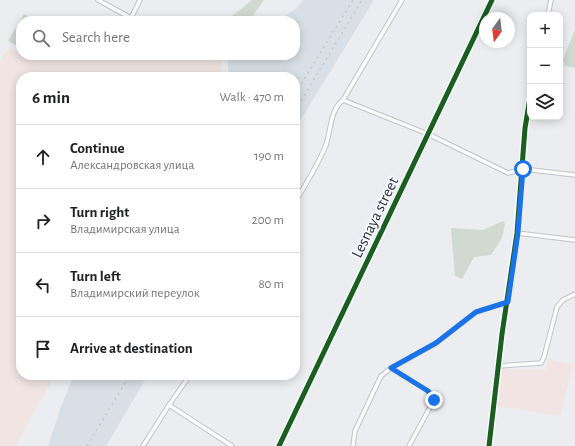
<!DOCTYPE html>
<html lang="en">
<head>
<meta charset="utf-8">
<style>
  body { margin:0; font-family:"Alegreya Sans",sans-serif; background:#f2f2f2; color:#202124 }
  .controls { position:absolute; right:12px; top:12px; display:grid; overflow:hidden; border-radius:8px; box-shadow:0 2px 10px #0003 }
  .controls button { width:36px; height:36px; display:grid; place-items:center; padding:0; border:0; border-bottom:1px solid #e0e0e0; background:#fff; color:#202124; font:20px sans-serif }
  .compass { position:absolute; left:479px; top:12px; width:36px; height:36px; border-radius:50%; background:#fff; box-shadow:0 2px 10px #0003; rotate:194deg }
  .stop { position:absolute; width:12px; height:12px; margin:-9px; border:3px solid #1a73e8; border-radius:50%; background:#fff }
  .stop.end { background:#1a73e8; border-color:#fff; box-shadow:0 1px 4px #0008 }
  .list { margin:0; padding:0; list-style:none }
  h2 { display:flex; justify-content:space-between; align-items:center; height:52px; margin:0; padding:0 16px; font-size:17px }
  h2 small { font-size:13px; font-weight:400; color:#757577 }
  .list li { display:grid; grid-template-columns:26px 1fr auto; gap:12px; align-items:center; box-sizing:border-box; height:64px; padding:0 16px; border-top:1px solid #e0e0e0 }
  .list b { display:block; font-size:15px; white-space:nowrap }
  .list p { margin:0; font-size:13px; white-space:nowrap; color:#757577 }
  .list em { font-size:13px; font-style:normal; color:#757577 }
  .icon { flex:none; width:22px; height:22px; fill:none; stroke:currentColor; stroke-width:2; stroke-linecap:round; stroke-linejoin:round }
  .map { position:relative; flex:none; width:575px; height:446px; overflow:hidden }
  .search { position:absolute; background:#fff; box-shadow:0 2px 10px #0003; left:16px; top:16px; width:284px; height:44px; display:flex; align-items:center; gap:10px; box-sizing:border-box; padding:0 14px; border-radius:16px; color:#757577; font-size:15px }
  .panel { position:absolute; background:#fff; box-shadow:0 2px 10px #0003; left:16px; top:72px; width:284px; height:308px; border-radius:16px }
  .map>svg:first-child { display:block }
  .built { fill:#d8dfe6 }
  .industrial { fill:#f1e4e3 }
  .green { fill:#d0dad1 }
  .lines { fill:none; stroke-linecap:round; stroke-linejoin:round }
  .minor-casing { stroke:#c1c3c5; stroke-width:5.5 }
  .minor { stroke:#fcfcfd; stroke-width:3.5 }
  .rail { stroke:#c5c5c6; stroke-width:1.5; stroke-dasharray:2 4; stroke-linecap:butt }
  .cycleway-casing { stroke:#f6faff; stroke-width:8 }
  .cycleway { stroke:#1b5e20; stroke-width:5 }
  .route { stroke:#1a73e8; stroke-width:5 }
  .labels { text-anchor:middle; stroke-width:4; stroke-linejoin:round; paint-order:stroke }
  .street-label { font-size:16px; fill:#313235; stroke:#f6faff }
</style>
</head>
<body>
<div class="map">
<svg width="575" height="446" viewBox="0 0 575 446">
  <rect width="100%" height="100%" fill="#ebedf0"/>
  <g class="built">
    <polygon points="303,0 374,0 295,129 295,77 229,77 227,55 295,55 295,21 277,21 297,8"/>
    <polygon points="74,375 148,375 106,446 48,446 62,404"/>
  </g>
  <g class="industrial">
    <polygon points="10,47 19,53 21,52 21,55 220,55 223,77 21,77 21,375 55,375 15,446 0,446 0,61"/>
    <polygon points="549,359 573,365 560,416 498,406 500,369 546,370"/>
  </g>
  <g class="green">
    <polygon points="252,0 264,0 249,21 226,21"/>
    <polygon points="24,14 38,21 21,21 20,48 8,41"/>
    <polygon points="575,29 575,68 565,66 563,60"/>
    <polygon points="503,221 505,224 502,238 491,255 474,257 462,279 455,276 451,228 483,230"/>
  </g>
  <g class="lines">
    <defs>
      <g id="minor">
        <polyline points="98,0 131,18 140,0"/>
        <polyline points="548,15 551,0"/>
        <polyline points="343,100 428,134 508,173 523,169 575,175"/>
        <path d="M 295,202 C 306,184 318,165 326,145 C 331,130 330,110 343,100 L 402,0"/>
        <polyline points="517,233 575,240"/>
        <polyline points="499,366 541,363 544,357 557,307 563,300 575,294"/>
        <polyline points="391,368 428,391 434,400 409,446"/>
        <polyline points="169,405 232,446"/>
        <polyline points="143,446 169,405 190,375"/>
        <polyline points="279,446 492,0"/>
        <polyline points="353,446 355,431 381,376 391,368 436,343 476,312 507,302"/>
        <polyline points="489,446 502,334 517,233 525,128 530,98"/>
      </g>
    </defs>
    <use href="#minor" class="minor-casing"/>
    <use href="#minor" class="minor"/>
    <g class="rail">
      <polyline points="295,94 353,0"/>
      <polyline points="295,111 362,0"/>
      <polyline points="87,446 130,375"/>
    </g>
    <defs>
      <g id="cycleway">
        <polyline points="279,446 492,0"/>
        <polyline points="489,446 502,334 517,233 525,128 530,98"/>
      </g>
    </defs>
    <use href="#cycleway" class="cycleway-casing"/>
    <use href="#cycleway" class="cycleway"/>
  </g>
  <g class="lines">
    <polyline class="route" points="434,400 428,391 391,368 436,343 476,312 508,302 518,233 523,169"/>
  </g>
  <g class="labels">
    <g class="street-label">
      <text transform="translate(374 217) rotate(-64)" y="6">Lesnaya street</text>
    </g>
  </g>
</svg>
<div class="controls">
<button>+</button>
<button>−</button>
<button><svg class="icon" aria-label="layers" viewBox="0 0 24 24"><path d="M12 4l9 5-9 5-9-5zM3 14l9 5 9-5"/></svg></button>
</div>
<svg class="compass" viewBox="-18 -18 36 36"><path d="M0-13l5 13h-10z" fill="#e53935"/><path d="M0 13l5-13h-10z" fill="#757577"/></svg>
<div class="stop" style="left:523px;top:169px"></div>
<div class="stop end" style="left:434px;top:400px"></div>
<div class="search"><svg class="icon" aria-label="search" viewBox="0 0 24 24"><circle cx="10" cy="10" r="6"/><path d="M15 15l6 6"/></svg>Search here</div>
<section class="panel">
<h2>6 min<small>Walk · 470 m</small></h2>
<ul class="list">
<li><svg class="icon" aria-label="ahead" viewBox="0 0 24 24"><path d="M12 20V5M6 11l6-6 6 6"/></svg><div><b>Continue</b><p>Александровская улица</p></div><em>190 m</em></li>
<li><svg class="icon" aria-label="right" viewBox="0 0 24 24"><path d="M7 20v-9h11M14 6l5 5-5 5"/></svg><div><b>Turn right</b><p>Владимирская улица</p></div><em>200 m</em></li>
<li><svg class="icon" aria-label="left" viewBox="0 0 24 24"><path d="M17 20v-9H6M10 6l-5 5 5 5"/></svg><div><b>Turn left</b><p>Владимирский переулок</p></div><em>80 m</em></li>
<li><svg class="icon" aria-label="arrive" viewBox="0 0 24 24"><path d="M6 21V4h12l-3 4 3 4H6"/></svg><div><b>Arrive at destination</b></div></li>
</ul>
</section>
</div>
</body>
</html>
